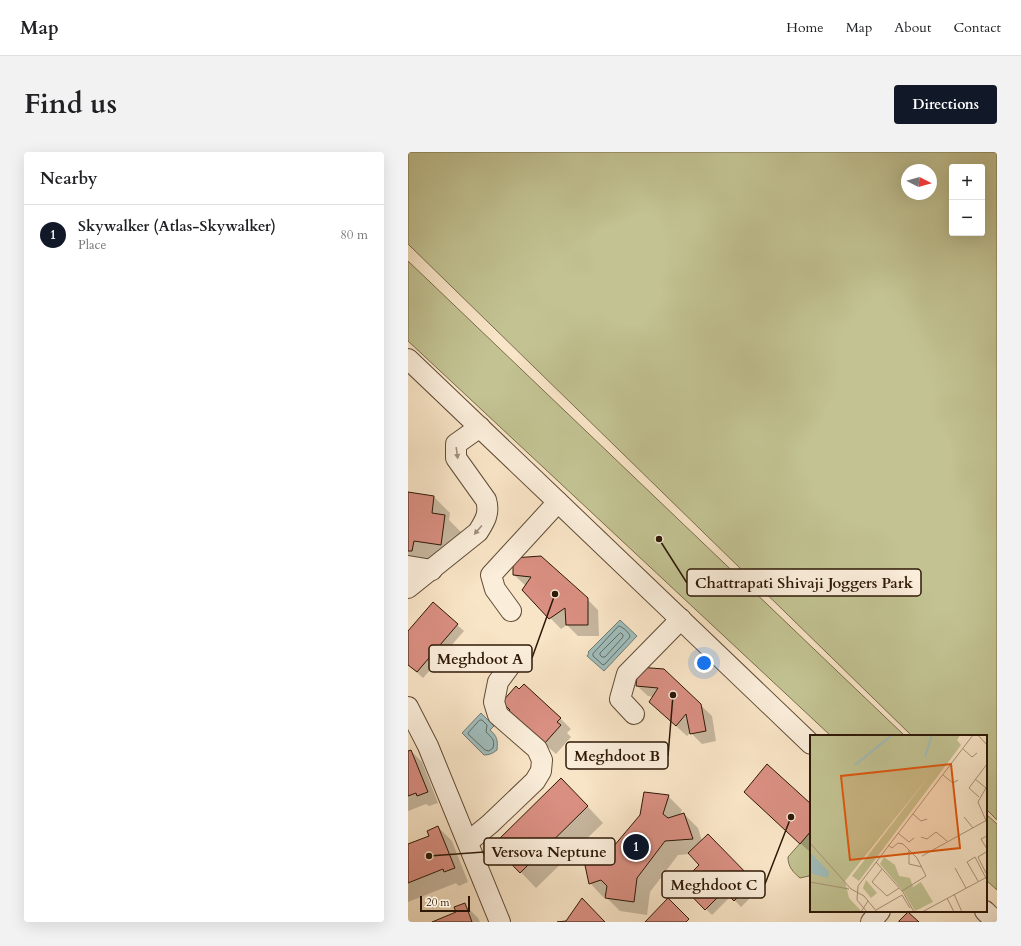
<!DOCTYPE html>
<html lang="en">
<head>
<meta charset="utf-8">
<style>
  body { margin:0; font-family:Cardo,serif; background:#f2f2f2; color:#202124 }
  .controls { position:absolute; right:12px; top:12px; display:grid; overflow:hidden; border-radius:4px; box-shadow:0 4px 16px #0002 }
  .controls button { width:36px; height:36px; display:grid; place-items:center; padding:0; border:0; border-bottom:1px solid #e0e0e0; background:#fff; color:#202124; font:20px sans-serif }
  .compass { position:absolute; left:493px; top:12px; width:36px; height:36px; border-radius:50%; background:#fff; box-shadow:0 4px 16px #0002; rotate:96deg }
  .scale { position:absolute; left:12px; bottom:10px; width:50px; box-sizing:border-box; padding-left:4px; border:2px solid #2e1806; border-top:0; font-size:11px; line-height:14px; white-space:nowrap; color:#2e1806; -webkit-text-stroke:3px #faedda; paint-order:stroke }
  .you { position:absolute; left:296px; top:511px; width:14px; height:14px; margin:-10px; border:3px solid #fff; border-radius:50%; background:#1a73e8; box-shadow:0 0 0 6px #1a73e833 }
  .badge { display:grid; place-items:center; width:26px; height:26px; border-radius:50%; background:#111827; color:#fff; font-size:13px; font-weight:700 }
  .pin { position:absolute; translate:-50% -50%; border:2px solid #fff; box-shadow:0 1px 4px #0006 }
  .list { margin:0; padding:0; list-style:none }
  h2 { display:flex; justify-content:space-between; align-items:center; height:52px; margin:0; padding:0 16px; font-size:17px }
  h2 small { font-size:13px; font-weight:400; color:#757577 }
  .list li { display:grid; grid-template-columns:26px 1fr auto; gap:12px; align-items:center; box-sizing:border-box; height:60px; padding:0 16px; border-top:1px solid #e0e0e0 }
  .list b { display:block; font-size:15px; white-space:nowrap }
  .list p { margin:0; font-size:13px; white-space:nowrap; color:#757577 }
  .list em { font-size:13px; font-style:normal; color:#757577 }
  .map { position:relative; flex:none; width:589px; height:770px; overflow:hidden; border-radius:4px }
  header { display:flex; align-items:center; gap:24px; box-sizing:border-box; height:56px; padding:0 20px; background:#fff; border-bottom:1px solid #e0e0e0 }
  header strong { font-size:19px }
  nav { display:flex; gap:22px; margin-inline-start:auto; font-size:14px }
  .intro { display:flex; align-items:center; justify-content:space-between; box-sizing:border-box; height:96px; padding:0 24px }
  h1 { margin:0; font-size:28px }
  .button { padding:10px 18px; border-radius:4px; background:#111827; color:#fff; font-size:14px; font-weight:700 }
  main { display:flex; gap:24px; padding:0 24px }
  aside { flex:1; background:#fff; border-radius:4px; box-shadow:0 4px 16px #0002 }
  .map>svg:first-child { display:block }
  .green { fill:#c2c292; stroke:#786d4c; fill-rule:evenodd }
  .water { fill:#9fbdbc; stroke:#727b73 }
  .shadow { fill:#0003 }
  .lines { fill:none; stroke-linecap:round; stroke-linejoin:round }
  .shore { stroke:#666a61; stroke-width:1 }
  .building { fill:#d98f81; stroke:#2e1806 }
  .minor-casing { stroke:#604b36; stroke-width:22 }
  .minor { stroke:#faedda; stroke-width:20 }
  .oneway { fill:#9e8d7b }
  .inset-river { fill:none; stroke:#9fbdbc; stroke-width:2 }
  .inset-road { fill:none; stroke:#a79279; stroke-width:1 }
  .view { fill:#df560c; fill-opacity:0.15; stroke:#df560c; stroke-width:2 }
  .inset-edge { fill:none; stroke:#2e1806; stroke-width:2 }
  .leader { fill:none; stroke:#2e1806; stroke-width:1.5 }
  .callout-dot { fill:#2e1806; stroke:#faedda; stroke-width:1.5 }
  .callout { fill:#faedda; stroke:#2e1806; stroke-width:1.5 }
  .callout-label { font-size:15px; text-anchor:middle; font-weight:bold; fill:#2e1806 }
</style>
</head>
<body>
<header>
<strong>Map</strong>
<nav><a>Home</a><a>Map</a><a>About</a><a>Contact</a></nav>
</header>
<div class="intro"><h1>Find us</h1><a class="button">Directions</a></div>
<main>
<aside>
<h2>Nearby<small></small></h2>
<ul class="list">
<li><span class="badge">1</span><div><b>Skywalker (Atlas-Skywalker)</b><p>Place</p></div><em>80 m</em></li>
</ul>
</aside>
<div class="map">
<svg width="589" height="770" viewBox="0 0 589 770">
  <rect width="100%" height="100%" fill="#f8e4c6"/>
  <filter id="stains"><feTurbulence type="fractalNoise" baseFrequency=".005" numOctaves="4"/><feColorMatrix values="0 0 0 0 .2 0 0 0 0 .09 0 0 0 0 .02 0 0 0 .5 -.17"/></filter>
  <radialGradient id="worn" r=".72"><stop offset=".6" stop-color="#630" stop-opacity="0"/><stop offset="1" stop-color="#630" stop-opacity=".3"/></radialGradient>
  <g class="green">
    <path d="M 0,0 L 589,0 L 589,668 L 578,657 L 578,584 L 504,584 L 0,92 ZM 544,15 L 574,15 L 574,81 L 544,81 ZM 499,18 L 523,18 L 523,42 L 499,42 Z"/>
    <polygon points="0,109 497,584 423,584 0,189"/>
    <polygon points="578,662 589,672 589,738 578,728"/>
    <path d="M 403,679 L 403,721 L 401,724 L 392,726 C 385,720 380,715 380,705 Z"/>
  </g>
  <g class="water">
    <polygon points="212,468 229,484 196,519 179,504 181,501 180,500"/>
    <path d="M 73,561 L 86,574 L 82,578 C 89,584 90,588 89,598 C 85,601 82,603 76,603 L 54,581 Z"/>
  </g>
  <g class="shadow">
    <polygon points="0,341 26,345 42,361 41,368 53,380 50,409 22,405 20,415 0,413"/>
    <polygon points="106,407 179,447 190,458 191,484 170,484 159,473 153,477 115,438 118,434 106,423"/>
    <polygon points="25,452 56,479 15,526 0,512 0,480"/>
    <polygon points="256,518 304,564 308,589 294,592 283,581 283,580 279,584 242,550 245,545 240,544 229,534"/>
    <polygon points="152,566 163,577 159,581 163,585 148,602 140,595 135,600 107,576"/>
    <polygon points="3,599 14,610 30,651 21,654 18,652 0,659 0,600"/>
    <polygon points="169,643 195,671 128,736 87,693"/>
    <polygon points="260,644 274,658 272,663 276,662 290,676 294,689 300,683 352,736 333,755 323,744 304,763 273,732 293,713 282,702 270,703 242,740 239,763 212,759 198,745 199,744 195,745 182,731 200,702"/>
    <polygon points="348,651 403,653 403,701"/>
    <polygon points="30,675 44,689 60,730 51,734 48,731 0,750 0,693 22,684"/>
    <polygon points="56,752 70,766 72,770 26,770 49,761"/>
  </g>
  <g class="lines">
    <g class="shore">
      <path d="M 211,474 C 215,475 222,481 222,485 L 197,512 L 195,513 L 185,504 L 185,502 Z"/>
      <polygon points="213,481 215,483 215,485 197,505 194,505 192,503 192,501 211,482"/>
      <path d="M 72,568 L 74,568 L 79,573 L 78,580 C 84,586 87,587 85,596 L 81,599 L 77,598 L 60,582 L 61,580 Z"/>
    </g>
  </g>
  <g class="building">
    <polygon points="0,340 26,344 24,361 37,363 33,393 6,389 4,399 0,399"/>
    <polygon points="133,404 180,446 180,473 158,473 157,456 141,467 114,438 123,425 105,423 105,406"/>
    <polygon points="25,450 50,472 9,520 0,513 0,479"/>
    <polygon points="230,515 256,517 293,552 298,579 282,582 278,562 268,574 241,550 250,536 228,534"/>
    <polygon points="116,532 153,566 149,570 153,573 136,592 95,565 102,558 94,550 108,534 111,537"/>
    <polygon points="3,598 20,640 9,644 8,641 0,644 0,599"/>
    <polygon points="359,612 403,652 403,679 392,692 336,640"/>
    <polygon points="153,626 180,654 112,721 85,693"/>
    <polygon points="236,640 261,643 255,662 260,666 276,661 285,687 257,689 229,726 226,750 197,746 199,734 193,728 181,732 175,704 200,701 232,663"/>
    <polygon points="30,674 47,716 36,720 35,717 0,731 0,692 21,684 19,679"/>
    <polygon points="300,682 346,729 326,749 316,739 297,758 272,732 291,713 280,701"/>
    <polygon points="174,746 197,770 149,770 158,769"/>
    <polygon points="260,746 281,767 278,770 237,770"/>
    <polygon points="57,751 64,770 24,770 48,760 46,755"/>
    <polygon points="500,760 511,770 491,770 491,769"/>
  </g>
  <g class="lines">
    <defs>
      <g id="minor">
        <polyline points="0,207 150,350 403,592"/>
        <polyline points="0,414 24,418"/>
        <path d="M 0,436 L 70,380 C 77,369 82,361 78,348 L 48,306 L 48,292 L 72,275"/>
        <polyline points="103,459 87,437 83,423 150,350"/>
        <polyline points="0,555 20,594 92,770"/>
        <polyline points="226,562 212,547 219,522 273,467"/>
        <polyline points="60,690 82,672 127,629 133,619 134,608 129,597 90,563 86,550 90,530 104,511"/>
        <polyline points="577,759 588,770"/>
        <polyline points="463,770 472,759"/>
      </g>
    </defs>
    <use href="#minor" class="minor-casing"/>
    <use href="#minor" class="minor"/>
  </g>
  <defs><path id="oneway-solid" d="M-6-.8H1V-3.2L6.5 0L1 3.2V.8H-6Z"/></defs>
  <g class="oneway">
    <use href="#oneway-solid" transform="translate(49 301) rotate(82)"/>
    <use href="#oneway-solid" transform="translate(70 378) rotate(131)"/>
  </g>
  <g transform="translate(402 583)">
    <rect width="177" height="177" fill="#f8e4c6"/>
    <path d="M 150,0 L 147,5 L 151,10 L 49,146 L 42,141 L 119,41 L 35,146 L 39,163 L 52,177 L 0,177 L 0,1 ZM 74,122 L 85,130 L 89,141 L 100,143 L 103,152 L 111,147 L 123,167 L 105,176 L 94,157 L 70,129 ZM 56,145 L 67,158 L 61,163 L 53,153 Z" fill="#c2c292"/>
    <path d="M 0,117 L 19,137 L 18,143 L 0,138 Z" fill="#9fbdbc"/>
    <path class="inset-river" d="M 115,22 L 122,0M 45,30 L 82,0"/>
    <path class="inset-road" d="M 168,0 L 177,10M 153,14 L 162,22 L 167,18M 133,40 L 143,48 L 148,45M 165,44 L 176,53M 177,51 L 168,67 L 177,88M 169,62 L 159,53 L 177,29M 103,79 L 111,86 L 117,84M 154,82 L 163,93M 88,98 L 99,107 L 104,103M 177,101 L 171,104 L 177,114M 111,102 L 117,104 L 126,97 L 137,106M 0,108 L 41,154 L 54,161 L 67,177M 78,110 L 82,113 L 88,108 L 93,109 L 107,123 L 116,141 L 92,156M 99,115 L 99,129 L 112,132M 177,119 L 176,117 L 168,122 L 177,140M 112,121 L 177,85M 66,127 L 93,157 L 104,177M 145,133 L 156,153M 72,134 L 62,147 L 77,161 L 89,153M 168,146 L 157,127 L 165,122 L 177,145M 0,147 L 39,154M 144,159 L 152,177M 137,163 L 144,177M 66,175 L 92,160 L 100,173M 51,177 L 58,166M 57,177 L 47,165 L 48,151 L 163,0M 112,177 L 177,142"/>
    <path class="view" d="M 141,29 L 150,113 L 40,125 L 31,41 Z"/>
    <rect width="177" height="177" class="inset-edge"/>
  </g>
  <path class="leader" d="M251 387L279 431M147 442L124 506M265 543L260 604M21 704L76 700M383 665L357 732"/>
  <g class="callout-dot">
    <circle cx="251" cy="387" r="4"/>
    <circle cx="147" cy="442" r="4"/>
    <circle cx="265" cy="543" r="4"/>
    <circle cx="21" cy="704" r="4"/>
    <circle cx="383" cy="665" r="4"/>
  </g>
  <g class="callout">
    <rect x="279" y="417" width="234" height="27" rx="4"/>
    <rect x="21" y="493" width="103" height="27" rx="4"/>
    <rect x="158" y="590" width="102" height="27" rx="4"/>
    <rect x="76" y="686" width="131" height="27" rx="4"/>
    <rect x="254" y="719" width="103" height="27" rx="4"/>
  </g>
  <g class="callout-label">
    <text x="396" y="436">Chattrapati Shivaji Joggers Park</text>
    <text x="72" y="512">Meghdoot A</text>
    <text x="209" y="609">Meghdoot B</text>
    <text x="141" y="705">Versova Neptune</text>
    <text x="306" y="738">Meghdoot C</text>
  </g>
  <rect width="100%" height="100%" filter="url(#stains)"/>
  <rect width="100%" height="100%" fill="url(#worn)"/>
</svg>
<div class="controls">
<button>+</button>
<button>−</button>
</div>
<svg class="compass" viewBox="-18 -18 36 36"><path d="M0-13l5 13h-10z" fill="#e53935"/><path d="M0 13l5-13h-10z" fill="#757577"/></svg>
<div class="scale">20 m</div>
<div class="you"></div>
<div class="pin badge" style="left:228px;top:695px">1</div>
</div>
</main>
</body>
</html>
